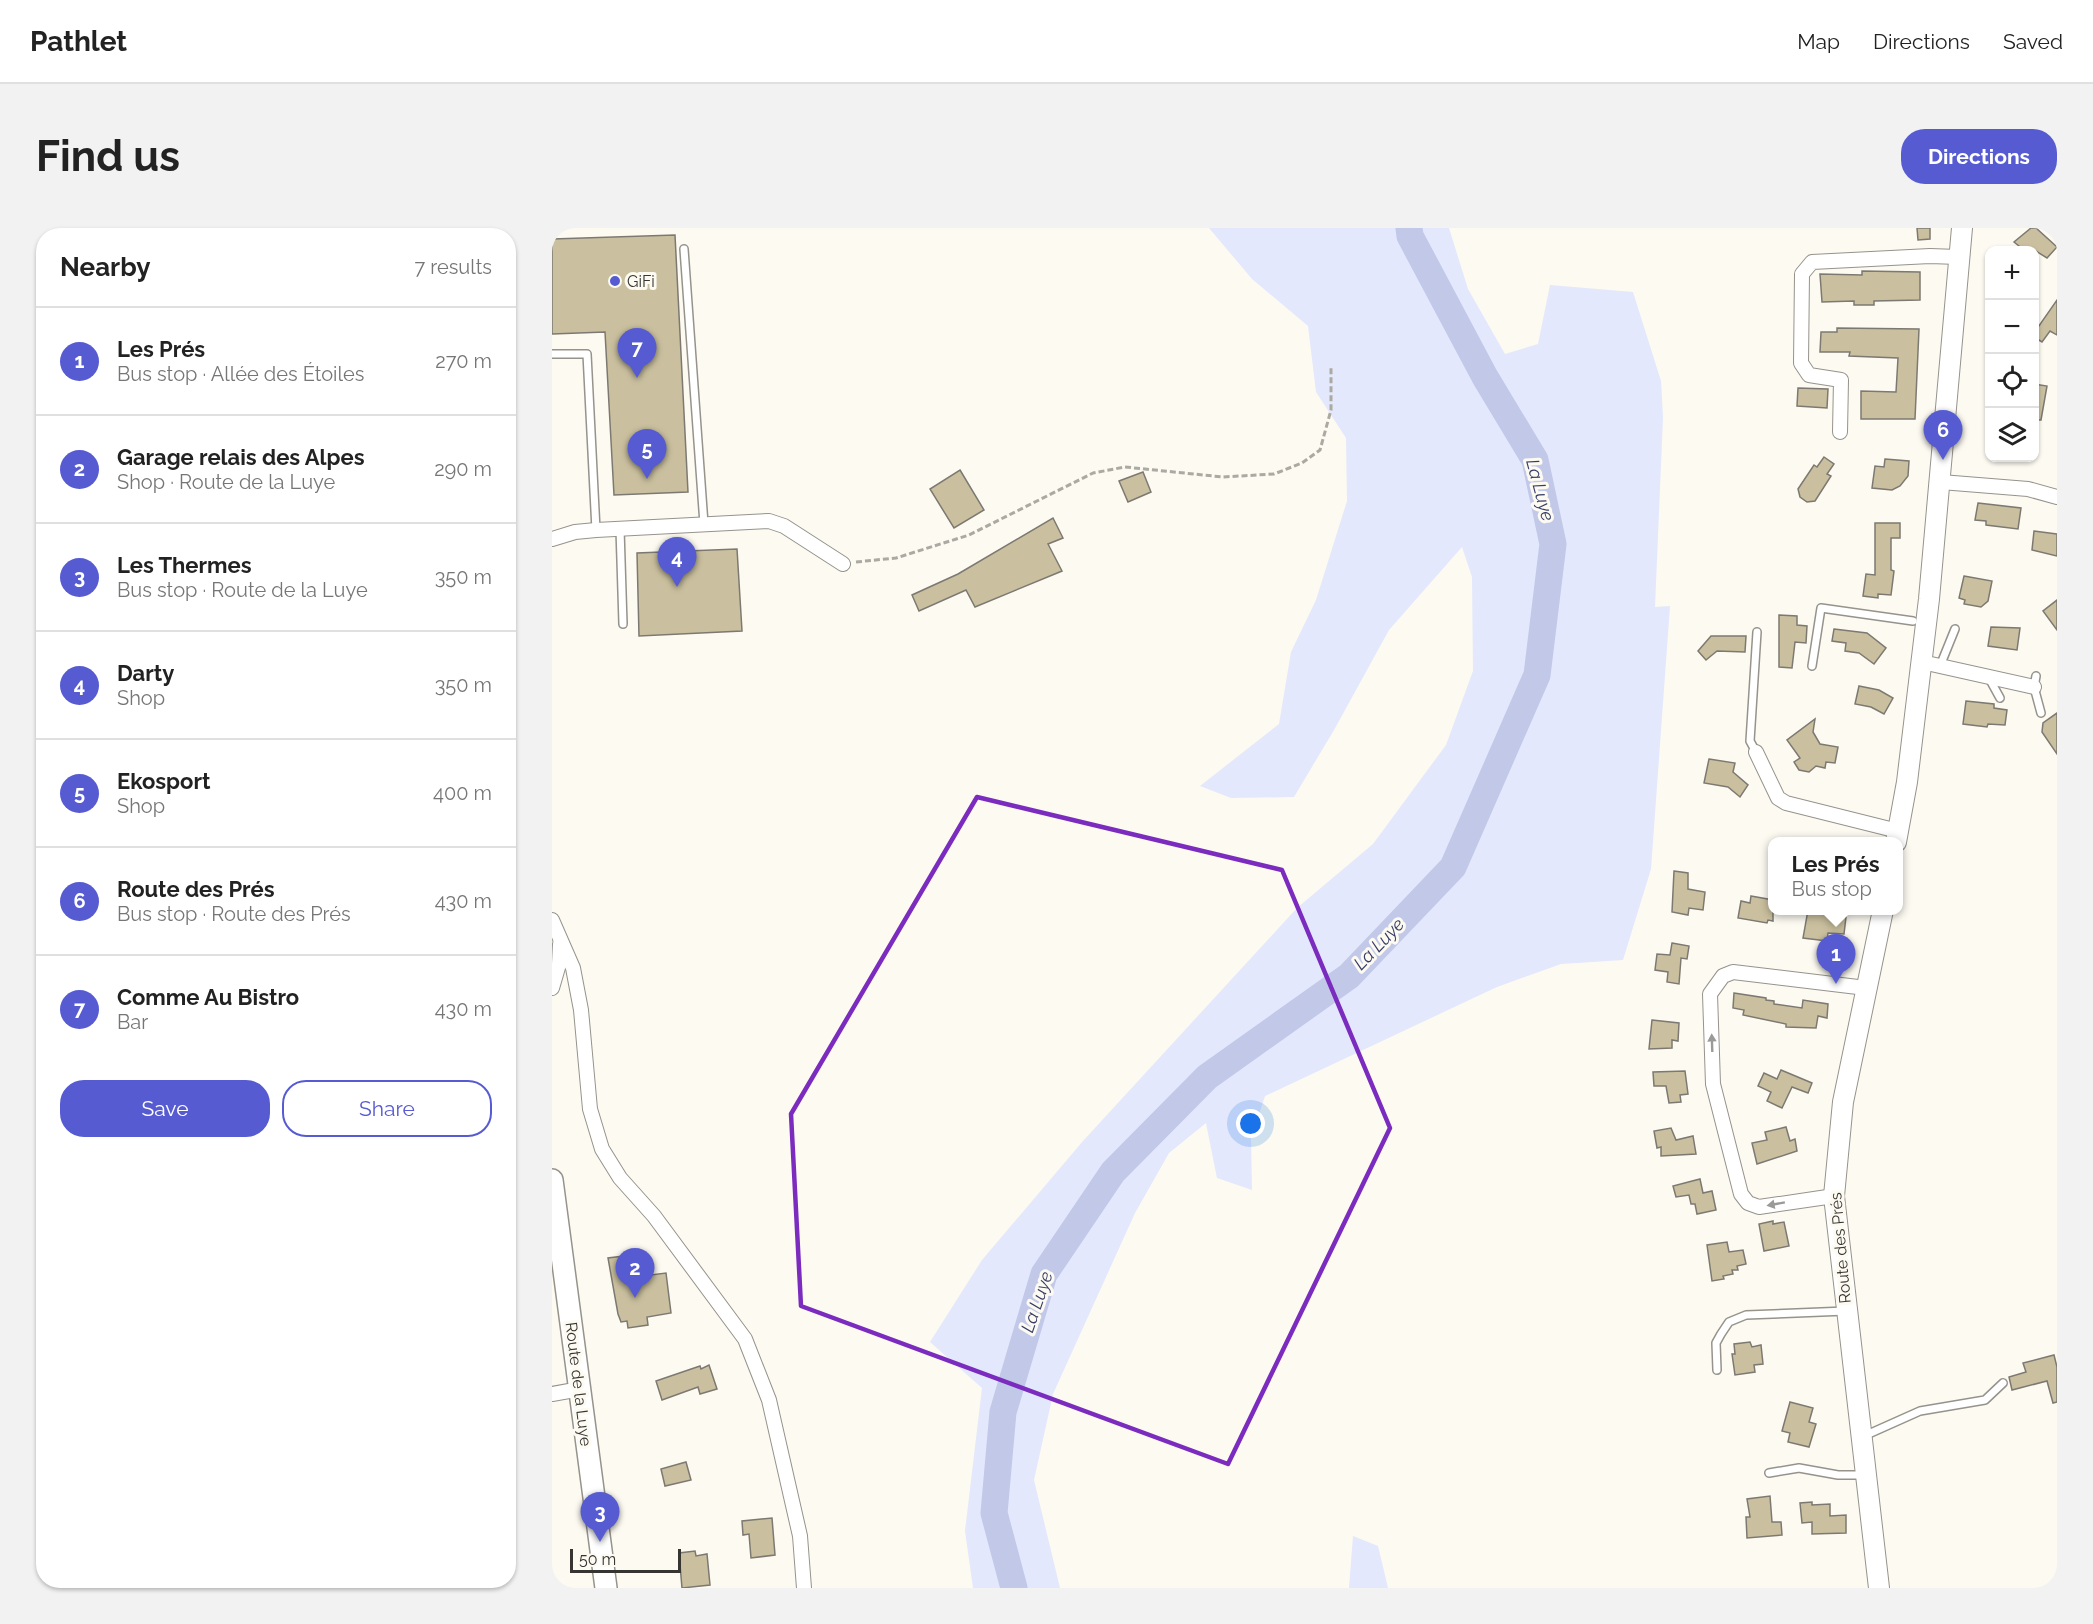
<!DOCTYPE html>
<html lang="en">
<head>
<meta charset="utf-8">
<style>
  body { margin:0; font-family:Raleway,sans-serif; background:#f2f2f2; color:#222 }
  .controls { position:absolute; right:18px; top:18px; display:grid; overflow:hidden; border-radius:12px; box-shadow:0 2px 4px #0004 }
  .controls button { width:54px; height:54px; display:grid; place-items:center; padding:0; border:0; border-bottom:2px solid #e0e0e0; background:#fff; color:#222; font:30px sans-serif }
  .scale { position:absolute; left:18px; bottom:15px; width:111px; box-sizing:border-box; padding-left:6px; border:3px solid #363532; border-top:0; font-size:16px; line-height:21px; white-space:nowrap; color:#363532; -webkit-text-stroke:4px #fcfaf1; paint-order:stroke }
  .you { position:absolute; left:699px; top:896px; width:21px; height:21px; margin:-15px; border:4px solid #fff; border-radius:50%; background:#1a73e8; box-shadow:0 0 0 9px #1a73e833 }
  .badge { display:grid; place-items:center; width:39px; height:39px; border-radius:50%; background:#565bd2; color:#fff; font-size:20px; font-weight:700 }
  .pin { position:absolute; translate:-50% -50px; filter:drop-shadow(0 2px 3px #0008) }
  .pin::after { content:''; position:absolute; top:32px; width:21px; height:18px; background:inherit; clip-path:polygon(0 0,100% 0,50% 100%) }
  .popup { position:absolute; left:1216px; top:609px; width:135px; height:78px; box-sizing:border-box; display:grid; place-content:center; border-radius:12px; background:#fff; filter:drop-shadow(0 2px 4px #0005); font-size:20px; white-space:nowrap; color:#767676 }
  .popup b { font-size:22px; color:#222 }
  .popup::after { content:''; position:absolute; left:50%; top:100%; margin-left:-12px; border:12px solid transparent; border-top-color:#fff }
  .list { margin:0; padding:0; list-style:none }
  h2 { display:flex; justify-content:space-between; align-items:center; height:78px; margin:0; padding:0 24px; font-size:26px }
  h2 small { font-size:20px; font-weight:400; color:#767676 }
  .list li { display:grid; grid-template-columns:39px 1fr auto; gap:18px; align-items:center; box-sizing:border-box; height:108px; padding:0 24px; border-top:2px solid #e0e0e0 }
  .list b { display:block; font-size:22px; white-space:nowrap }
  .list p { margin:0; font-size:20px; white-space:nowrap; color:#767676 }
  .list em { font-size:20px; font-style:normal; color:#767676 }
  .actions { display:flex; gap:12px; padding:18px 24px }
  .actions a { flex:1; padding:14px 0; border:2px solid #565bd2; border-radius:24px; text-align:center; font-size:21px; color:#565bd2 }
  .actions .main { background:#565bd2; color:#fff }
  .icon { flex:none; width:33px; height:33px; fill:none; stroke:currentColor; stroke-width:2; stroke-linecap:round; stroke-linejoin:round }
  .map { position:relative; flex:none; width:1505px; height:1360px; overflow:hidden; border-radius:24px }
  header { display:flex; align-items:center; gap:36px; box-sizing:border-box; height:84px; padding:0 30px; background:#fff; border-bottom:2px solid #e0e0e0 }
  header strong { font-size:28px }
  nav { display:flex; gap:33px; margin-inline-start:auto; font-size:21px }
  .intro { display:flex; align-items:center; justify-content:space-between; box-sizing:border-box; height:144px; padding:0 36px }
  h1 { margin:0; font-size:42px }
  .button { padding:15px 27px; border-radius:24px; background:#565bd2; color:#fff; font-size:21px; font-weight:700 }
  main { display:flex; gap:36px; padding:0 36px }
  aside { flex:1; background:#fff; border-radius:24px; box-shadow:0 2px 4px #0004 }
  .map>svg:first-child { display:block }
  .green { fill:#e3e8fc }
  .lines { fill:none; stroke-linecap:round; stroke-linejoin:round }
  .river { stroke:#c1c8e8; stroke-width:27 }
  .building { fill:#cac09f; stroke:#7c7972; stroke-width:1.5 }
  .lane-casing { stroke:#95938b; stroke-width:10 }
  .street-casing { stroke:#95938b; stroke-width:16 }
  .secondary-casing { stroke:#95938b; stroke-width:22 }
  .primary-casing { stroke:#95938b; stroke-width:24 }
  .path { stroke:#aba9a2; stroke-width:3; stroke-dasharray:6 3; stroke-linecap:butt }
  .lane { stroke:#fff; stroke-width:7 }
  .street { stroke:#fff; stroke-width:14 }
  .secondary { stroke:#fff; stroke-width:20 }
  .primary { stroke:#fff; stroke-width:21 }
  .oneway { fill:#9a9a98 }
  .marked { fill:none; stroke:#7b2cbf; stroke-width:4.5; stroke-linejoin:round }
  .poi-dot { fill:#565bd2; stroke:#fcfaf1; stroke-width:2 }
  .labels { text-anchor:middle; stroke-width:6; stroke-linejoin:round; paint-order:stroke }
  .poi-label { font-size:16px; fill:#363532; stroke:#fcfaf1; text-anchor:start }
  .street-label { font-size:16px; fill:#363532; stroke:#fcfaf1 }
  .water-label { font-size:18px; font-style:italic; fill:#363c68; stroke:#fcfaf1 }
</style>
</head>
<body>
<header>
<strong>Pathlet</strong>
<nav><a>Map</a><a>Directions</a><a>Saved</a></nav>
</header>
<div class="intro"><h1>Find us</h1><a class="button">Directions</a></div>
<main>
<aside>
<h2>Nearby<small>7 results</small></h2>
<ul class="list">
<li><span class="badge">1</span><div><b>Les Prés</b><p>Bus stop · Allée des Étoiles</p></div><em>270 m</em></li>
<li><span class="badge">2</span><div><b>Garage relais des Alpes</b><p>Shop · Route de la Luye</p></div><em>290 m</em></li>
<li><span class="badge">3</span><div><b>Les Thermes</b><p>Bus stop · Route de la Luye</p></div><em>350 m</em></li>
<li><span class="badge">4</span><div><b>Darty</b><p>Shop</p></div><em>350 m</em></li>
<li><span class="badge">5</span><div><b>Ekosport</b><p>Shop</p></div><em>400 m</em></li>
<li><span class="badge">6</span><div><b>Route des Prés</b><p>Bus stop · Route des Prés</p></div><em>430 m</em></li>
<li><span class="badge">7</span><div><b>Comme Au Bistro</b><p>Bar</p></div><em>430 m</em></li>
</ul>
<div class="actions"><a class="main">Save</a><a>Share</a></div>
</aside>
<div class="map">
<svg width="1505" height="1360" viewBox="0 0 1505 1360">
  <rect width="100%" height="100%" fill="#fcfaf1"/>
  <g class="green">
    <polygon points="657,0 897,0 916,61 953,126 986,116 998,57 1081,64 1109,153 1111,189 1103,379 1118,378 1099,641 1071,732 1009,736 945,759 713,868 699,910 700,962 665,950 654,895 617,925 583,985 501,1166 482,1252 508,1360 421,1360 413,1303 430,1160 378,1114 430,1032 531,913 745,680 821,616 894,517 921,443 920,349 910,319 837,402 782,502 742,569 679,570 648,558 727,496 739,424 764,372 795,273 794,210 764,164 756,98 700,51"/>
    <polygon points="801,1308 826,1318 836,1360 797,1360"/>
  </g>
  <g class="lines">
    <polyline class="river" points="462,1360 442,1285 451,1184 492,1046 561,944 655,849 797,748 901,639 985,447 1001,316 983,232 933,149 858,8 857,0"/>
  </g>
  <g class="building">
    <polygon points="1365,0 1378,0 1378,11 1366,12"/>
    <polygon points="1479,0 1484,0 1505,19 1495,30 1479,20 1472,22 1462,14"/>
    <polygon points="123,7 136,264 62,267 53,104 0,106 0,11"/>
    <polygon points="1310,43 1368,44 1368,72 1322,73 1322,77 1302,77 1302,73 1270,74 1268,46 1310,47"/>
    <polygon points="1505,72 1505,107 1498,103 1490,114 1482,109 1482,105"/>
    <polygon points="1285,100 1367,101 1363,191 1309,191 1309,163 1344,164 1346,130 1297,128 1298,124 1268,124 1269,104 1285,104"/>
    <polygon points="1482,156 1495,158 1489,192 1482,192"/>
    <polygon points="1246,160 1276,161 1275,180 1245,178"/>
    <polygon points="1272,229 1282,236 1275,246 1279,248 1263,273 1255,274 1248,269 1246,261 1262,237 1265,239"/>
    <polygon points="1333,231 1357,233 1356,248 1348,258 1340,262 1320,260 1323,238 1332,239"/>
    <polygon points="408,242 432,282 402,300 378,261"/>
    <polygon points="591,244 599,264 576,274 567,253"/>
    <polygon points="1426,275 1469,280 1466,301 1434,297 1434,293 1423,292"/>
    <polygon points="501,290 511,310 496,316 510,343 423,379 414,362 367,383 360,367 406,346"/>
    <polygon points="1323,295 1348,295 1348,310 1339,310 1339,342 1342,343 1339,367 1326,366 1326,370 1311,368 1314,346 1323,347"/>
    <polygon points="1482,303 1505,306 1505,328 1480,322"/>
    <polygon points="185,321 190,403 87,408 85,325"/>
    <polygon points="1412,348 1440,353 1436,373 1429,379 1412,376 1413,372 1407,370"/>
    <polygon points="1505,372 1505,402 1491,383"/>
    <polygon points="1227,387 1245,388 1245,397 1255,398 1254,415 1243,414 1240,440 1227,439"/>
    <polygon points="1439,399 1468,400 1465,422 1436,418"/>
    <polygon points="1282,401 1315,405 1334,420 1322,436 1307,425 1293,423 1294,415 1280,413"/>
    <polygon points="1159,408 1194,408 1193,424 1165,423 1154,432 1146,423"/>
    <polygon points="1307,458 1327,462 1341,470 1332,486 1319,479 1303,476"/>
    <polygon points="1414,473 1442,476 1442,480 1455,482 1453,497 1436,496 1435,499 1411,496"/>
    <polygon points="1505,485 1505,526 1490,504 1491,495"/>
    <polygon points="1263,491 1261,504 1268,516 1286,519 1283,535 1274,534 1273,540 1264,538 1257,544 1247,542 1242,534 1248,530 1235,512"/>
    <polygon points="1157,531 1183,535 1181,544 1196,557 1188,569 1176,559 1152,555"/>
    <polygon points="1122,643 1136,645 1136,661 1153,664 1151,682 1137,680 1136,687 1120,684"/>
    <polygon points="1199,668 1221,672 1221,693 1216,692 1215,695 1186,690 1189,673 1198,675"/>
    <polygon points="1256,682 1294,689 1292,706 1276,705 1275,713 1251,710"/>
    <polygon points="1120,715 1137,718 1135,731 1129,730 1127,756 1115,754 1116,744 1103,742 1105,726 1118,727"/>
    <polygon points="1182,765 1214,770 1214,772 1222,773 1222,776 1250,780 1251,772 1276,776 1275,790 1266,788 1264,800 1234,799 1234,796 1191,787 1192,782 1181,780"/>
    <polygon points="1100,792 1127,795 1126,813 1120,812 1120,820 1097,821"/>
    <polygon points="1229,842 1260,855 1256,865 1240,859 1230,880 1215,873 1219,864 1206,858 1212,845 1225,851"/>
    <polygon points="1133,843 1136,866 1128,867 1129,874 1117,875 1114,858 1102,858 1101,844"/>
    <polygon points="1234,899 1238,913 1243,911 1245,923 1205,936 1200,915 1215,912 1213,904"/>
    <polygon points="1119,900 1124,912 1141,908 1144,926 1109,928 1109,919 1105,920 1102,903"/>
    <polygon points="1148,951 1151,965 1160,963 1164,982 1145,986 1143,976 1139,976 1137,967 1124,969 1121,958"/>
    <polygon points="1221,993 1221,996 1232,994 1237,1018 1212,1023 1207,996"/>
    <polygon points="1175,1014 1177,1024 1191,1022 1194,1036 1185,1038 1186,1042 1180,1042 1181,1046 1171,1048 1172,1051 1160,1053 1155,1017"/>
    <polygon points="88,1026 91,1048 114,1045 119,1085 95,1089 96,1097 76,1100 75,1093 69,1094 66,1086 56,1030"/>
    <polygon points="1198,1114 1200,1119 1209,1117 1211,1136 1202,1137 1203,1144 1183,1147 1180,1126 1183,1126 1182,1116"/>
    <polygon points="1502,1127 1505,1139 1505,1174 1501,1175 1495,1153 1460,1162 1457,1149 1474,1144 1471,1135"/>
    <polygon points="157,1137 165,1161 148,1166 146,1159 110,1172 104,1153 148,1138 149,1141"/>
    <polygon points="1238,1174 1261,1180 1257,1194 1264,1196 1257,1219 1236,1214 1238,1205 1230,1203"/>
    <polygon points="134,1234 139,1252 113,1258 109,1241"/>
    <polygon points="1218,1268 1220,1294 1229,1294 1230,1307 1195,1310 1194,1289 1198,1289 1195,1271"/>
    <polygon points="1260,1274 1260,1277 1278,1276 1278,1288 1294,1287 1294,1305 1260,1306 1260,1294 1250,1295 1248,1275"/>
    <polygon points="220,1290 223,1327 199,1330 197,1306 191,1307 190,1293"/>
    <polygon points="143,1323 144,1328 155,1326 158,1357 130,1360 127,1325"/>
  </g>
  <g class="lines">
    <defs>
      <g id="lane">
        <polyline points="132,21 152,296"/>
        <polyline points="0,126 35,126 44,302"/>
        <polyline points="68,301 71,396"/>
        <polyline points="1260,438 1269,380 1361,393"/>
        <polyline points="1388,438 1403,401"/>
        <polyline points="1484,448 1482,459 1489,485"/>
        <polyline points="1437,450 1448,470"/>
        <polyline points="1204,524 1198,513 1205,404"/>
        <polyline points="1165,1142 1164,1115 1169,1106 1177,1094 1194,1087 1294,1083"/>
        <polyline points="1312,1208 1368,1183 1433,1172 1451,1155"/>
        <polyline points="1217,1245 1247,1240 1286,1247 1313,1247"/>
      </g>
      <g id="street">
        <polyline points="1288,204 1289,152 1257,147 1249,135 1250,46 1260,34 1378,28 1406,29"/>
        <polyline points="1389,254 1476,261 1505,269"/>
        <polyline points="0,311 23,304 44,302 217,293 232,298 291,336"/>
        <polyline points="1370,434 1482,459"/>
        <polyline points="1204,524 1226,570 1234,575 1346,603"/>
        <polyline points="0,692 21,740 29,782 38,881 50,921 68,950 102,988 193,1111 217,1172 248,1308 252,1360"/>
        <polyline points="0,760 7,736 8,716"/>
        <polyline points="1282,968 1207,979 1196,975 1189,966 1161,856 1158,766 1171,748 1181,744 1314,760"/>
        <polyline points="0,1166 28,1161"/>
      </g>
      <g id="secondary">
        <polyline points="1344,614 1355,554 1377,371 1410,0"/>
        <polyline points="1327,1360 1282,968 1291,874 1331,682"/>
      </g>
      <polyline id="primary" points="0,952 54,1360"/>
    </defs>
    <use href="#lane" class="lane-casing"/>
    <use href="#street" class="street-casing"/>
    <use href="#secondary" class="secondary-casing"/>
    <use href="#primary" class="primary-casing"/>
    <polyline class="path" points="304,334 344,330 417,307 541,245 573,239 671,249 722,246 750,235 768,222 779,182 779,140"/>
    <use href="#lane" class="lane"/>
    <use href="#street" class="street"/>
    <use href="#secondary" class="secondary"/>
    <use href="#primary" class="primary"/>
  </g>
  <defs><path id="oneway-solid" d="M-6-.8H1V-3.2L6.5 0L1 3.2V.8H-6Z" transform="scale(1.5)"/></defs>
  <g class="oneway">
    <use href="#oneway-solid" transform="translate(1160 815) rotate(-92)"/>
    <use href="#oneway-solid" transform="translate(1224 976) rotate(170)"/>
  </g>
  <path class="marked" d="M 425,569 L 730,642 L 838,900 L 676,1236 L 249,1078 L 239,886 Z"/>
  <circle class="poi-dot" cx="63" cy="53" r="6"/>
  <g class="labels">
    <g class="poi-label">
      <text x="75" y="59">GiFi</text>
    </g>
    <g class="street-label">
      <text transform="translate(1288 1020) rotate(-95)" y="6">Route des Prés</text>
      <text transform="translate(27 1156) rotate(83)" y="6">Route de la Luye</text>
    </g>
    <g class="water-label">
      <text transform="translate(988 262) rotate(75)" y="6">La Luye</text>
      <text transform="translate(827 716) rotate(-46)" y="6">La Luye</text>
      <text transform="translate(485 1074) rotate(-71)" y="6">La Luye</text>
    </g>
  </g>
</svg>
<div class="controls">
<button>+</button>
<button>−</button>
<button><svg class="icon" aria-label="locate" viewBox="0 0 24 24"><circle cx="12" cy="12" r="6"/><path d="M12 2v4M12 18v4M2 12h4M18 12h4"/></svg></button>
<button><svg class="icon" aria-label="layers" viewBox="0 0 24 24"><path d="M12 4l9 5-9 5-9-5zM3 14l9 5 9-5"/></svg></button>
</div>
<div class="scale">50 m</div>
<div class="you"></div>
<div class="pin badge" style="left:1284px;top:756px">1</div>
<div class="popup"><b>Les Prés</b>Bus stop</div>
<div class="pin badge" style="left:83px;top:1070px">2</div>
<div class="pin badge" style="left:48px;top:1314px">3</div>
<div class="pin badge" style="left:125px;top:359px">4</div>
<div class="pin badge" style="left:95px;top:251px">5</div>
<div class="pin badge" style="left:1391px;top:232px">6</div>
<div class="pin badge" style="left:85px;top:150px">7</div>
</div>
</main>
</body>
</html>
